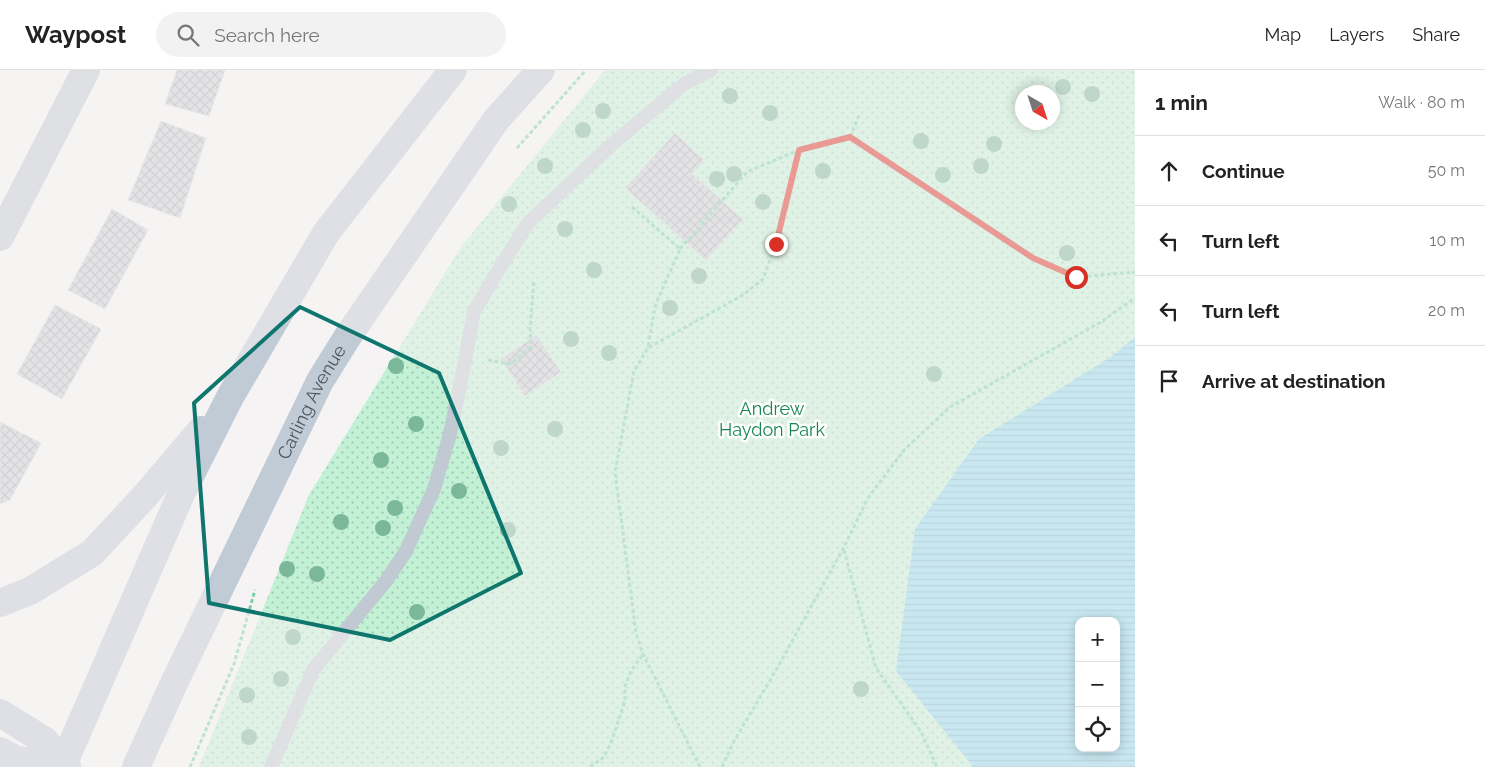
<!DOCTYPE html>
<html lang="en">
<head>
<meta charset="utf-8">
<style>
  body { margin:0; font-family:Raleway,sans-serif; background:#f2f2f2; color:#222 }
  .controls { position:absolute; right:15px; bottom:15px; display:grid; overflow:hidden; border-radius:10px; box-shadow:0 2px 12px #0003 }
  .controls button { width:45px; height:45px; display:grid; place-items:center; padding:0; border:0; border-bottom:1px solid #e0e0e0; background:#fff; color:#222; font:25px sans-serif }
  .compass { position:absolute; left:1015px; top:15px; width:45px; height:45px; border-radius:50%; background:#fff; box-shadow:0 2px 12px #0003; rotate:141deg }
  .stop { position:absolute; width:15px; height:15px; margin:-11px; border:4px solid #d93025; border-radius:50%; background:#fff }
  .stop.end { background:#d93025; border-color:#fff; box-shadow:0 1px 5px #0008 }
  .list { margin:0; padding:0; list-style:none }
  h2 { display:flex; justify-content:space-between; align-items:center; height:65px; margin:0; padding:0 20px; font-size:21px }
  h2 small { font-size:16px; font-weight:400; color:#767676 }
  .list li { display:grid; grid-template-columns:32px 1fr auto; gap:15px; align-items:center; box-sizing:border-box; height:70px; padding:0 20px; border-top:1px solid #e0e0e0 }
  .list b { display:block; font-size:19px; white-space:nowrap }
  .list em { font-size:16px; font-style:normal; color:#767676 }
  .icon { flex:none; width:28px; height:28px; fill:none; stroke:currentColor; stroke-width:2; stroke-linecap:round; stroke-linejoin:round }
  .map { position:relative; flex:none; width:1135px; height:697px; overflow:hidden }
  header { display:flex; align-items:center; gap:30px; box-sizing:border-box; height:70px; padding:0 25px; background:#fff; border-bottom:1px solid #e0e0e0 }
  header strong { font-size:24px }
  nav { display:flex; gap:28px; margin-inline-start:auto; font-size:18px }
  .search { width:350px; height:45px; background:#f2f2f2; display:flex; align-items:center; gap:12px; box-sizing:border-box; padding:0 18px; border-radius:28px; color:#767676; font-size:19px }
  main { display:flex }
  aside { flex:1; background:#fff }
  .map>svg:first-child { display:block }
  .park { fill:url(#park-dots); fill-rule:evenodd }
  .water { fill:url(#water-rules); fill-rule:evenodd }
  .building { fill:url(#building-cross-hatch); stroke:#d7d9de }
  .lines { fill:none; stroke-linecap:round; stroke-linejoin:round }
  .path { stroke:#7ad0a6; stroke-width:3; stroke-dasharray:4 2.5; stroke-linecap:butt }
  .service { stroke:#c1cad2; stroke-width:14 }
  .minor { stroke:#c1cad2; stroke-width:28 }
  .secondary { stroke:#c1cbd6; stroke-width:28 }
  .tree { fill:#7bb799 }
  .route { stroke:#d93025; stroke-width:6 }
  .marked { fill:none; stroke:#0f766e; stroke-width:4; stroke-linejoin:round }
  .labels { text-anchor:middle; stroke-width:5; stroke-linejoin:round; paint-order:stroke }
  .street-label { font-size:18px; fill:#4a5661; stroke:#fff }
  .park-label { font-size:18px; fill:#17864f; stroke:#fff }
</style>
</head>
<body>
<header>
<strong>Waypost</strong>
<div class="search"><svg class="icon" aria-label="search" viewBox="0 0 24 24"><circle cx="10" cy="10" r="6"/><path d="M15 15l6 6"/></svg>Search here</div>
<nav><a>Map</a><a>Layers</a><a>Share</a></nav>
</header>
<main>
<div class="map">
<svg width="1135" height="697" viewBox="0 0 1135 697">
  <defs>
    <pattern id="park-dots" width="8" height="8" patternUnits="userSpaceOnUse" patternTransform="scale(1.25)"><rect width="8" height="8" fill="#c3f1d5"/><path d="M2 2h.1M6 6h.1" fill="none" stroke="#a0c6b0" stroke-width="1.8" stroke-linecap="round"/></pattern>
    <pattern id="water-rules" width="6" height="5" patternUnits="userSpaceOnUse" patternTransform="scale(1.25)"><rect width="6" height="5" fill="#90daee"/><path d="M0 2.5h6" fill="none" stroke="#78b4c4"/></pattern>
    <pattern id="building-cross-hatch" width="8" height="8" patternUnits="userSpaceOnUse" patternTransform="scale(1.25)"><rect width="8" height="8" fill="#cdcfd5"/><path d="M0 0l8 8M0 8l8-8" fill="none" stroke="#a8abb0"/></pattern>
  </defs>
  <rect width="100%" height="100%" fill="#f5f3f3"/>
  <path class="park" d="M 605,0 L 1135,0 L 1135,697 L 199,697 L 309,425 L 461,177 ZM 1022,22 L 1052,22 L 1052,52 L 1022,52 ZM 1079,551 L 1116,551 L 1116,678 L 1079,678 Z"/>
  <path class="water" d="M 1135,267 L 1135,697 L 972,697 L 971,694 L 896,601 L 915,459 L 979,369 L 1109,288 ZM 1079,551 L 1116,551 L 1116,678 L 1079,678 Z"/>
  <g class="building">
    <polygon points="177,0 225,0 209,46 165,34"/>
    <polygon points="161,51 206,68 180,148 128,130"/>
    <polygon points="675,63 704,90 692,104 743,149 706,190 625,118"/>
    <polygon points="112,139 148,160 105,239 68,220"/>
    <polygon points="55,235 101,259 62,329 17,304"/>
    <polygon points="536,265 561,302 525,326 501,289"/>
    <polygon points="0,352 41,373 10,430 0,434"/>
  </g>
  <g class="lines">
    <g class="path">
      <polyline points="850,67 860,43"/>
      <polyline points="517,78 586,0"/>
      <polyline points="632,137 680,179 655,236 648,277"/>
      <polyline points="680,179 747,102 799,80"/>
      <polyline points="488,290 510,294 531,277 530,259 534,210"/>
      <polyline points="844,480 876,598 921,662 937,697"/>
      <polyline points="190,697 234,594 255,520"/>
      <polyline points="590,697 604,687 612,670 625,631 625,616 631,601 643,584"/>
      <polyline points="700,697 643,584 636,563 615,402 634,301 648,278 743,225 763,209 776,174 799,80 850,67 1033,189 1076,207 1135,202"/>
      <polyline points="722,697 734,671 775,602 843,479 868,428 904,380 950,337 1101,252 1135,228"/>
    </g>
    <polyline class="service" points="271,697 313,600 386,511 406,481 434,419 450,364 464,296 474,242 496,204 528,153 610,76 684,14 711,0"/>
    <polyline class="minor" points="0,167 86,0"/>
    <g class="secondary">
      <polyline points="0,533 30,521 92,483 145,426 201,360"/>
      <polyline points="0,643 45,671 63,695"/>
      <polyline points="0,681 17,690 63,695 67,697"/>
      <polyline points="62,697 181,424 230,327 326,163 453,0"/>
      <path id="s1" d="M 136,697 L 175,611 L 320,311 L 348,266 L 496,50 L 541,0"/>
    </g>
  </g>
  <g class="tree">
    <circle cx="1063" cy="17" r="8"/>
    <circle cx="1092" cy="24" r="8"/>
    <circle cx="730" cy="26" r="8"/>
    <circle cx="603" cy="41" r="8"/>
    <circle cx="770" cy="43" r="8"/>
    <circle cx="583" cy="60" r="8"/>
    <circle cx="921" cy="71" r="8"/>
    <circle cx="994" cy="74" r="8"/>
    <circle cx="545" cy="96" r="8"/>
    <circle cx="981" cy="96" r="8"/>
    <circle cx="823" cy="101" r="8"/>
    <circle cx="734" cy="104" r="8"/>
    <circle cx="943" cy="105" r="8"/>
    <circle cx="717" cy="109" r="8"/>
    <circle cx="763" cy="132" r="8"/>
    <circle cx="509" cy="134" r="8"/>
    <circle cx="565" cy="159" r="8"/>
    <circle cx="1067" cy="183" r="8"/>
    <circle cx="594" cy="200" r="8"/>
    <circle cx="699" cy="206" r="8"/>
    <circle cx="670" cy="238" r="8"/>
    <circle cx="571" cy="269" r="8"/>
    <circle cx="609" cy="283" r="8"/>
    <circle cx="396" cy="296" r="8"/>
    <circle cx="934" cy="304" r="8"/>
    <circle cx="416" cy="354" r="8"/>
    <circle cx="555" cy="359" r="8"/>
    <circle cx="501" cy="378" r="8"/>
    <circle cx="381" cy="390" r="8"/>
    <circle cx="459" cy="421" r="8"/>
    <circle cx="395" cy="438" r="8"/>
    <circle cx="341" cy="452" r="8"/>
    <circle cx="383" cy="458" r="8"/>
    <circle cx="508" cy="460" r="8"/>
    <circle cx="287" cy="499" r="8"/>
    <circle cx="317" cy="504" r="8"/>
    <circle cx="417" cy="542" r="8"/>
    <circle cx="293" cy="567" r="8"/>
    <circle cx="281" cy="609" r="8"/>
    <circle cx="861" cy="619" r="8"/>
    <circle cx="247" cy="625" r="8"/>
    <circle cx="249" cy="667" r="8"/>
  </g>
  <g class="lines">
    <polyline class="route" points="776,174 799,80 850,67 1033,188 1076,207"/>
  </g>
  <path d="M0 0H1135V697H0ZM 300,237 L 439,303 L 521,503 L 390,570 L 209,533 L 194,333 Z" fill="#f5f3f3" fill-opacity=".55" fill-rule="evenodd"/>
  <path class="marked" d="M 300,237 L 439,303 L 521,503 L 390,570 L 209,533 L 194,333 Z"/>
  <g class="labels">
    <g class="street-label">
      <text dy="6" stroke="none"><textPath href="#s1" startOffset="405">Carling Avenue</textPath></text>
    </g>
    <g class="park-label">
      <text x="772" y="345">Andrew<tspan x="772" dy="21">Haydon Park</tspan></text>
    </g>
  </g>
</svg>
<div class="controls">
<button>+</button>
<button>−</button>
<button><svg class="icon" aria-label="locate" viewBox="0 0 24 24"><circle cx="12" cy="12" r="6"/><path d="M12 2v4M12 18v4M2 12h4M18 12h4"/></svg></button>
</div>
<svg class="compass" viewBox="-18 -18 36 36"><path d="M0-13l5 13h-10z" fill="#e53935"/><path d="M0 13l5-13h-10z" fill="#767676"/></svg>
<div class="stop" style="left:1076px;top:207px"></div>
<div class="stop end" style="left:776px;top:174px"></div>
</div>
<aside>
<h2>1 min<small>Walk · 80 m</small></h2>
<ul class="list">
<li><svg class="icon" aria-label="ahead" viewBox="0 0 24 24"><path d="M12 20V5M6 11l6-6 6 6"/></svg><div><b>Continue</b></div><em>50 m</em></li>
<li><svg class="icon" aria-label="left" viewBox="0 0 24 24"><path d="M17 20v-9H6M10 6l-5 5 5 5"/></svg><div><b>Turn left</b></div><em>10 m</em></li>
<li><svg class="icon" aria-label="left" viewBox="0 0 24 24"><path d="M17 20v-9H6M10 6l-5 5 5 5"/></svg><div><b>Turn left</b></div><em>20 m</em></li>
<li><svg class="icon" aria-label="arrive" viewBox="0 0 24 24"><path d="M6 21V4h12l-3 4 3 4H6"/></svg><div><b>Arrive at destination</b></div></li>
</ul>
</aside>
</main>
</body>
</html>
